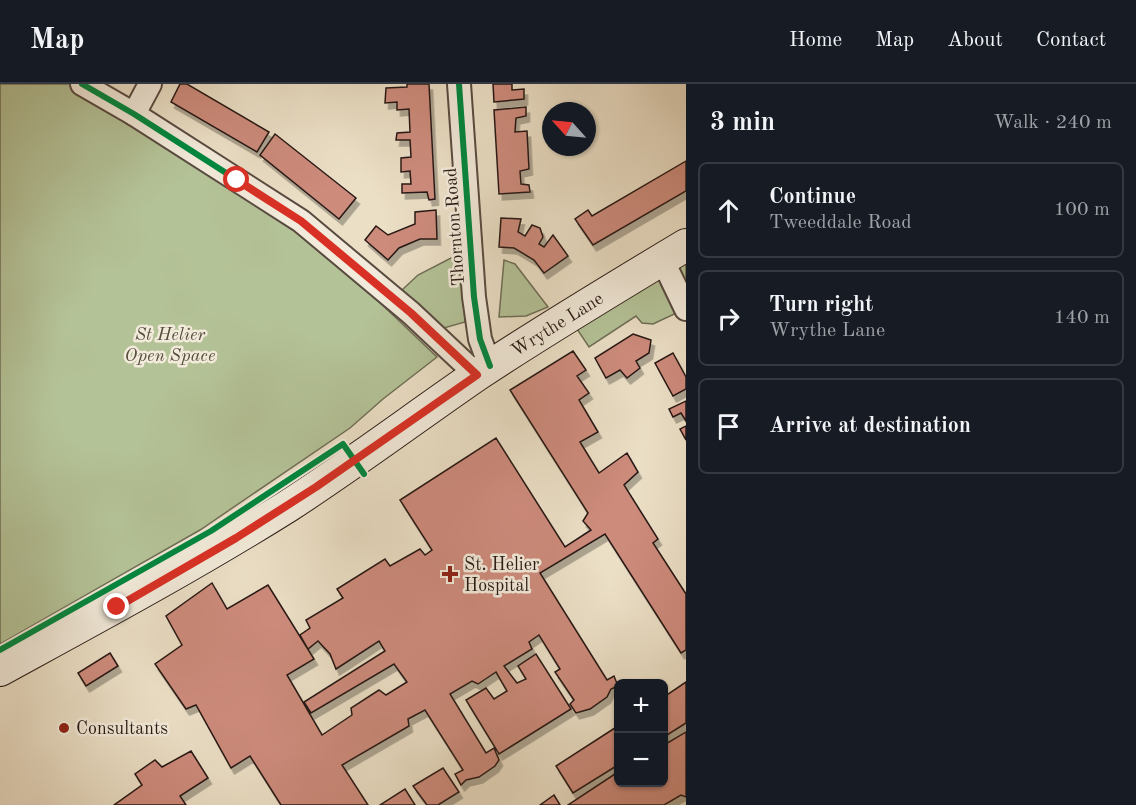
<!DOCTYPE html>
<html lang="en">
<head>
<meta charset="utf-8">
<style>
  body { margin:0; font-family:"Old Standard TT",serif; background:#242831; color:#f1f3f6 }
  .controls { position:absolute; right:18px; bottom:18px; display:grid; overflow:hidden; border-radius:9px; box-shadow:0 2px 4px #0004 }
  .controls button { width:54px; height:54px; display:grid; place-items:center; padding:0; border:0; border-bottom:2px solid #363941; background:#171b24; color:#f1f3f6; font:30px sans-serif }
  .compass { position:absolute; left:542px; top:18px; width:54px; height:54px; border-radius:50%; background:#171b24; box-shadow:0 2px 4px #0004; rotate:297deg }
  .stop { position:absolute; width:18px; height:18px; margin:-14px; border:4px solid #d93025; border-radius:50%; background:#fff }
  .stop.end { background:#d93025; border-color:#fff; box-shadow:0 2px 6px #0008 }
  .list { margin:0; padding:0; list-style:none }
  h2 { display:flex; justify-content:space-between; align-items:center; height:78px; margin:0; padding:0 24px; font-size:26px }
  h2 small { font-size:20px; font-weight:400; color:#9ea1a6 }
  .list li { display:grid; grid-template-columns:39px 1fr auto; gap:18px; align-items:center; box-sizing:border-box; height:96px; margin:0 12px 12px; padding:0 12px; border:2px solid #363941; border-radius:9px }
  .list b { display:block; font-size:22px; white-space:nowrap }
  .list p { margin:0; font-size:20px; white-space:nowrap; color:#9ea1a6 }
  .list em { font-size:20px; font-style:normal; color:#9ea1a6 }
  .icon { flex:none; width:33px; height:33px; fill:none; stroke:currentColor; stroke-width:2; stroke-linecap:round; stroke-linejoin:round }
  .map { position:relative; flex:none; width:686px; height:721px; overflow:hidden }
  header { display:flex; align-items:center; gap:36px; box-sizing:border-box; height:84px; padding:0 30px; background:#171b24; border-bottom:2px solid #363941 }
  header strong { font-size:28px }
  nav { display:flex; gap:33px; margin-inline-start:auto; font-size:21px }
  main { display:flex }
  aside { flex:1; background:#171b24 }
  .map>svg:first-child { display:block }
  .green { fill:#b4c297; stroke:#6e6e56; stroke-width:1.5 }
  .building { fill:#cd8b7b; stroke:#281914; stroke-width:1.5; filter:url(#shadow) }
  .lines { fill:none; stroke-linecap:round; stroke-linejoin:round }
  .street-casing { stroke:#594a40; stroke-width:26 }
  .secondary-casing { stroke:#281914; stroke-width:34 }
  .street { stroke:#f2eada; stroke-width:22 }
  .secondary { stroke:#f2eada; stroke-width:32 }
  .cycleway-casing { stroke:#f2eada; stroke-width:10 }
  .cycleway { stroke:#00873e; stroke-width:6 }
  .route { stroke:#d93025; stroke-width:8 }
  .poi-dot { fill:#8f2418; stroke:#f2eada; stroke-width:2 }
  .labels { text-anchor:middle; stroke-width:5; stroke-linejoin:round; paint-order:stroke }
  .street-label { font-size:18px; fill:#281914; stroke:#f2eada }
  .park-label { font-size:18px; font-style:italic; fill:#524c3b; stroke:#f2eada }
  .poi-label { font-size:18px; fill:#281914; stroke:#f2eada; text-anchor:start }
</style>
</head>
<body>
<header>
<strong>Map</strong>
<nav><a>Home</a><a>Map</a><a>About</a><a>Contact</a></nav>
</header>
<main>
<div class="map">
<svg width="686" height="721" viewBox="0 0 686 721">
  <defs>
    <filter id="shadow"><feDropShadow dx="3.5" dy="6" stdDeviation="0" flood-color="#0004"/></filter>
  </defs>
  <rect width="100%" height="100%" fill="#ebdfc6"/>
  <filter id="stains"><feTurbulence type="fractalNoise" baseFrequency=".00333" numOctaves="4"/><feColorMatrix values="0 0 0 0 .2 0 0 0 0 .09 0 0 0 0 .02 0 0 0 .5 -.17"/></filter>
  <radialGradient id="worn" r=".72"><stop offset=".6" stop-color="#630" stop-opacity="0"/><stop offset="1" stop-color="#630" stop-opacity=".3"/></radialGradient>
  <g class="green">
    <polygon points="0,0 70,0 214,84 330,171 437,273 383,315 350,344 200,446 0,560"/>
    <polygon points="686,165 686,217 683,226 653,240 642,239 636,232 589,263 571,236"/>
    <polygon points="451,174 464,174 465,238 444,244 402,206 418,191"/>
    <polygon points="504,176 515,180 548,223 526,232 499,233"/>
  </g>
  <g class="building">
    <polygon points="180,0 187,0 269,48 257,68 171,18"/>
    <polygon points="407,0 429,0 435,115 429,116 427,108 402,109 402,100 411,100 410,87 401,88 401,74 411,73 410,56 396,56 397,49 410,48 409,25 397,26 397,18 385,19 386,4 407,3"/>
    <polygon points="493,0 512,0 512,6 524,5 524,15 494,18"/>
    <polygon points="526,23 526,32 516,34 515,48 527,47 529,85 520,87 521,100 529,101 530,108 499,110 494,26"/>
    <polygon points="275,50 356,114 339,135 260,71"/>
    <polygon points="686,77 686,107 593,161 575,135 588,126 592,132"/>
    <polygon points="436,126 437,155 420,155 399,164 388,176 365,156 376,142 388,151 415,140 415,128"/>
    <polygon points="501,134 521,135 518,148 525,152 532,141 540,144 543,153 539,160 544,163 553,151 568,172 544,189 534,176 514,164 499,163"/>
    <polygon points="633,250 651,256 649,269 636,277 640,284 627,294 620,286 606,294 595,274"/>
    <polygon points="573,267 586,286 577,292 589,309 579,316 598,348 580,358 599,389 627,369 638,388 624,401 658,455 653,459 686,510 686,566 681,569 605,450 540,489 607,596 614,592 618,602 611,605 607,613 590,625 576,629 570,620 574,616 555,588 560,585 539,551 529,558 532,565 504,582 517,599 526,595 518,582 536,570 571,625 499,670 466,616 486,604 494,615 507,607 496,588 478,600 472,597 450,610 486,669 494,664 499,676 495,682 479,693 466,696 461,701 455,690 463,686 425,626 408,635 409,642 342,681 368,721 281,721 250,672 231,684 196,621 186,625 155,580 182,561 166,532 212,499 227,525 268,501 314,575 287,591 322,651 352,631 351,624 379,606 386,611 407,598 394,580 311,629 304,618 385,567 379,557 336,585 330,570 318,557 308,565 300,551 310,544 306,536 343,514 337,505 385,475 390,482 420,465 425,471 432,466 400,416 496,354 565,463 591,446 583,437 588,429 510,306"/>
    <polygon points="673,269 686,293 686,305 673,312 655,279"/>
    <polygon points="686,317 686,337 681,329 673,333 669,325"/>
    <polygon points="686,342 686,356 680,345"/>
    <polygon points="110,569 118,582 86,602 78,589"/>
    <polygon points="686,598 686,639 664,653 664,613"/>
    <polygon points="618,642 618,681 573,709 556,682"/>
    <polygon points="686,648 686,713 681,711 664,721 568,721 618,688 618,698 664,698 664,661"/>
    <polygon points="191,667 208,694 180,712 186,721 114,721 142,701 135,690 155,676 162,683"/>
    <polygon points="443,684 459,708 438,721 427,721 413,702"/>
    <polygon points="405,705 415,721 380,721"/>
    <polygon points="554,711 560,721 540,721"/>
  </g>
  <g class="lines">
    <defs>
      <g id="street">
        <polyline points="82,0 134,30 301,137 411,229 477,291"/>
        <polyline points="459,0 474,213 480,255 490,282"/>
        <polyline points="134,30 150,0"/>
        <polyline points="662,175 686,225"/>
      </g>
      <path id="secondary" d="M 0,586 C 97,533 194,481 288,422 C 353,380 414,334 478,290 C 546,245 616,203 686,161"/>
    </defs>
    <use href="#street" class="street-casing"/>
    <use href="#secondary" class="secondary-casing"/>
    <use href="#street" class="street"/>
    <use href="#secondary" class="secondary"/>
    <defs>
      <g id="cycleway">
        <polyline points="82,0 134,30 301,137 411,229 477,291"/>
        <polyline points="459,0 474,213 480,255 490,282"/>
        <polyline points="0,566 211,447 343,360 364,390"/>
      </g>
    </defs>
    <use href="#cycleway" class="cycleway-casing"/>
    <use href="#cycleway" class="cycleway"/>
  </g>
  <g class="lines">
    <polyline class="route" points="117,523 236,454 316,403 477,291 411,229 301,137 237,96"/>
  </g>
  <g class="poi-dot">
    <path d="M447 481h6v6h6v6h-6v6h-6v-6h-6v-6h6z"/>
    <circle cx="64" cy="644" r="6"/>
  </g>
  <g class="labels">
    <g class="street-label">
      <text transform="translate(454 143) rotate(-94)" y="6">Thornton Road</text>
      <text transform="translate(557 240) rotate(-32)" y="6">Wrythe Lane</text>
    </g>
    <g class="park-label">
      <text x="170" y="256">St Helier<tspan x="170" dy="21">Open Space</tspan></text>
    </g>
    <g class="poi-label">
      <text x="464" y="486">St. Helier<tspan x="464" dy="21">Hospital</tspan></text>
      <text x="76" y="650">Consultants</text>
    </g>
  </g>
  <rect width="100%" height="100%" filter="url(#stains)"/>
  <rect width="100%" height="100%" fill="url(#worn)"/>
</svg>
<div class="controls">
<button>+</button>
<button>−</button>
</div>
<svg class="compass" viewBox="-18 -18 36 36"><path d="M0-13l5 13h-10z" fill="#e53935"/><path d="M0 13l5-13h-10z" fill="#9ea1a6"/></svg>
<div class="stop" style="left:237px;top:96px"></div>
<div class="stop end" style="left:117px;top:523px"></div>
</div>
<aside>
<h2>3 min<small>Walk · 240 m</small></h2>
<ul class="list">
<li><svg class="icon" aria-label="ahead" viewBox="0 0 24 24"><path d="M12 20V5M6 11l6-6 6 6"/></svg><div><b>Continue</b><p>Tweeddale Road</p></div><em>100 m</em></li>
<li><svg class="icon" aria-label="right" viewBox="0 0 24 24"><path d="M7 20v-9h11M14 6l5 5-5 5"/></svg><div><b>Turn right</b><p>Wrythe Lane</p></div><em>140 m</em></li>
<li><svg class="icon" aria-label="arrive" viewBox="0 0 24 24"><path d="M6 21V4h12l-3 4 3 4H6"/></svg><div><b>Arrive at destination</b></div></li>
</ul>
</aside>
</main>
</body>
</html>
